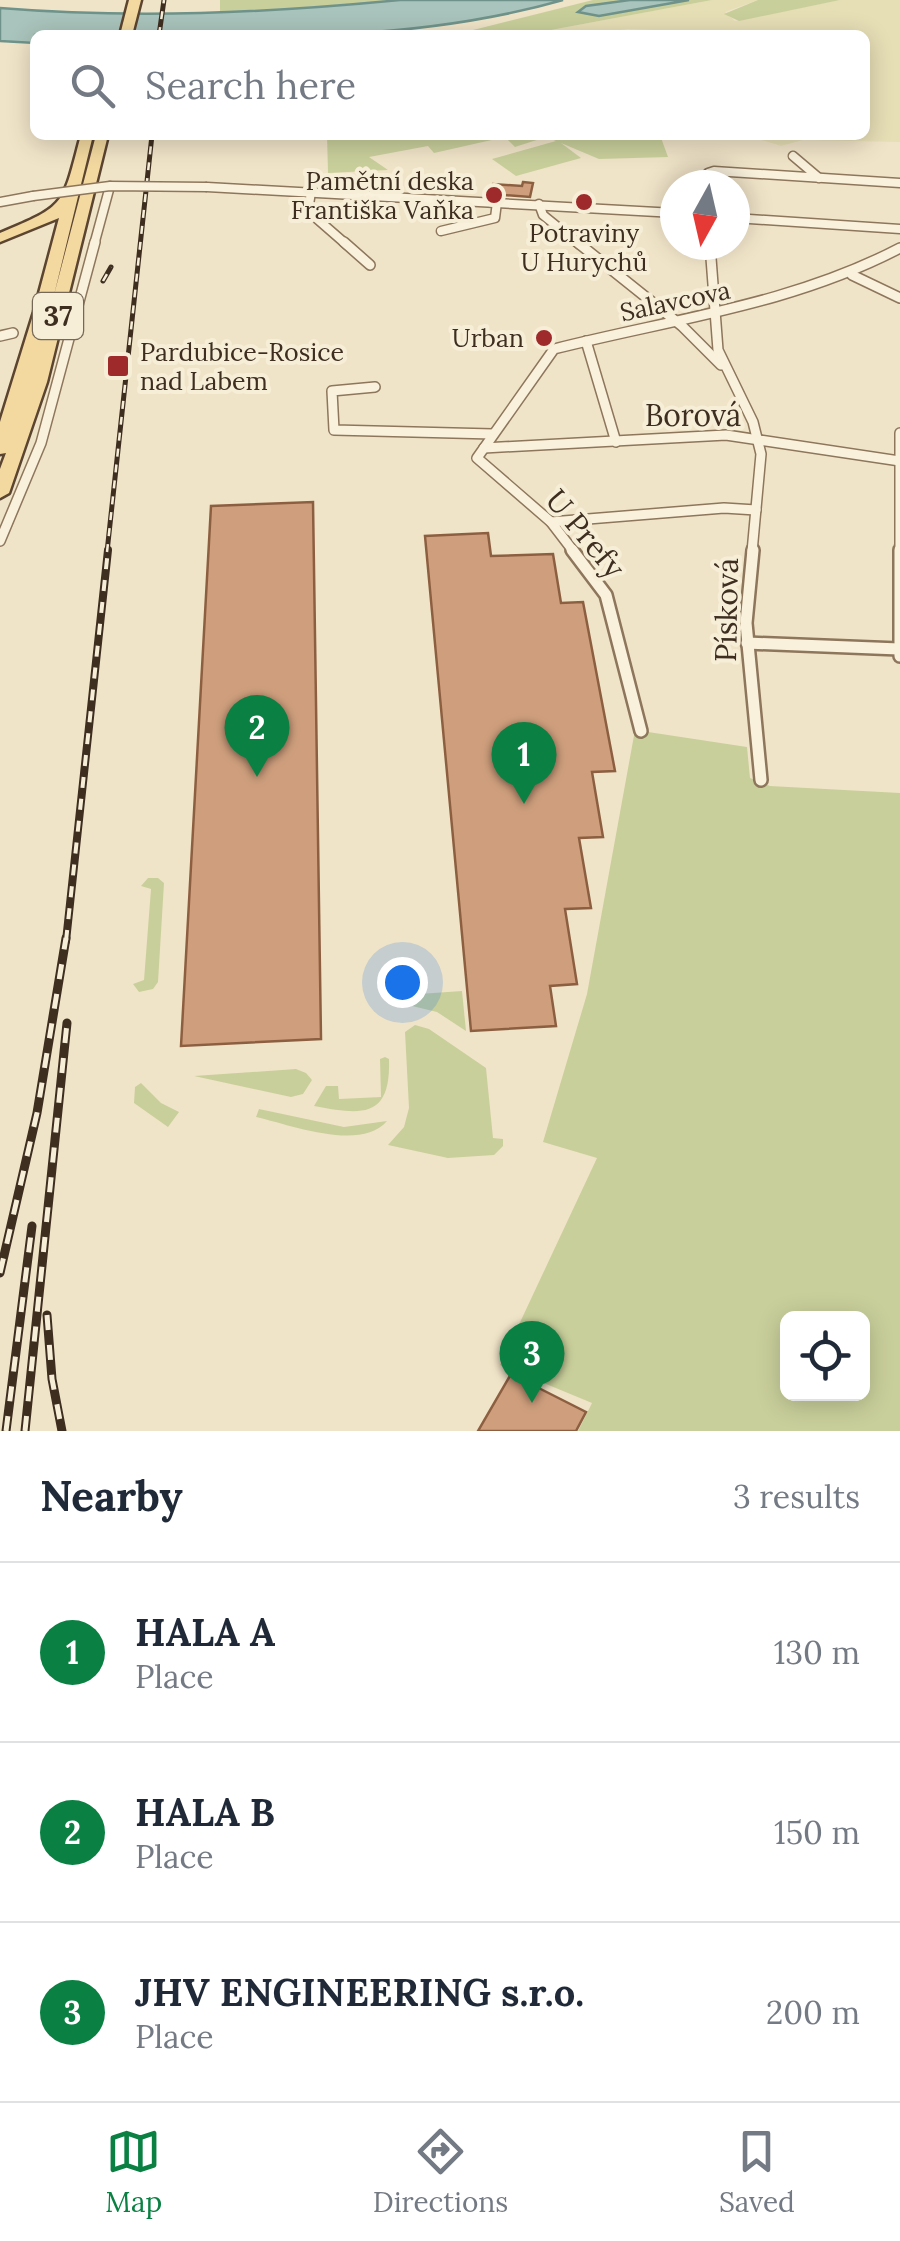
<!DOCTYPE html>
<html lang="en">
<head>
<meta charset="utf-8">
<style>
  body { margin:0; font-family:Lora,serif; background:#f2f2f3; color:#1f2937 }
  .controls { position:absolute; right:30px; bottom:30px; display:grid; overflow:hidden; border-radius:15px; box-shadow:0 5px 25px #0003 }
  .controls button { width:90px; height:90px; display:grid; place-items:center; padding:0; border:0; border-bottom:2px solid #e0e1e3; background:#fff; color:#1f2937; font:50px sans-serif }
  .compass { position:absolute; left:660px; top:170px; width:90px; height:90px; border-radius:50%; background:#fff; box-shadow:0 5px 25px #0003; rotate:188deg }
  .you { position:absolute; left:402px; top:982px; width:35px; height:35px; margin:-25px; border:8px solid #fff; border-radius:50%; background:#1a73e8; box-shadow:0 0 0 15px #1a73e833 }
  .badge { display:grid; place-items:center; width:65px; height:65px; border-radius:50%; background:#0b8043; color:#fff; font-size:32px; font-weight:700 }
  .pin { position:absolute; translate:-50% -82px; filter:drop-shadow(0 2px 5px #0008) }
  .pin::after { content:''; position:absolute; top:52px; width:35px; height:30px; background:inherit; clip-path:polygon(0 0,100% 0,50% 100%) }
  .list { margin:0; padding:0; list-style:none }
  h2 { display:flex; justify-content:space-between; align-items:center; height:130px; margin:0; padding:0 40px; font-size:42px }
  h2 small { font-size:32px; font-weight:400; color:#747a83 }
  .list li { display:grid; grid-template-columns:65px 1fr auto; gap:30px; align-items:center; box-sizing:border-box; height:180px; padding:0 40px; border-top:2px solid #e0e1e3 }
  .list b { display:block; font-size:38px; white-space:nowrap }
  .list p { margin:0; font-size:32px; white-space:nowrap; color:#747a83 }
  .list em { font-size:32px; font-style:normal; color:#747a83 }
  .icon { flex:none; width:55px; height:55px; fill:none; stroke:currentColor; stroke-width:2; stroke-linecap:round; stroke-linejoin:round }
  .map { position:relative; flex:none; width:900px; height:1431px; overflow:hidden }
  .search { position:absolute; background:#fff; box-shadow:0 5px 25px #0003; left:30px; right:30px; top:30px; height:110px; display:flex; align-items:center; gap:25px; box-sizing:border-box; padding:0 35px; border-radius:15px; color:#747a83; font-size:38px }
  .sheet { height:670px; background:#fff }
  nav { display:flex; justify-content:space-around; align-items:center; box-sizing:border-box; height:140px; border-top:2px solid #e0e1e3; background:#fff; font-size:28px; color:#747a83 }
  nav a { display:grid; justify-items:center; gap:5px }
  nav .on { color:#0b8043 }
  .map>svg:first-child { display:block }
  .farmland { fill:#e6deb5 }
  .green { fill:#c9cf9b; fill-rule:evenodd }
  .water { fill:#a9c4bc; stroke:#6f938a; stroke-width:2.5 }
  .building { fill:#cf9f7d; stroke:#8d5f41; stroke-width:2.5 }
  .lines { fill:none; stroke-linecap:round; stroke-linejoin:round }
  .minor-far2-casing { stroke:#8d765c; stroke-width:11 }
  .minor-far1-casing { stroke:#8d765c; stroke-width:12 }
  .minor-casing { stroke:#8d765c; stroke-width:16 }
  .primary-casing { stroke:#5b4430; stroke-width:5 }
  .minor-far2 { stroke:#faf1dc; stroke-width:8 }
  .minor-far1 { stroke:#faf1dc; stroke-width:9 }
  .minor { stroke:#faf1dc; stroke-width:11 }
  .primary { fill:#f3d9a0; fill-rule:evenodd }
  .rail-far2-casing { stroke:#3d2e20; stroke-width:5 }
  .rail-far1-casing { stroke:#3d2e20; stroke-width:8 }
  .rail-casing { stroke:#3d2e20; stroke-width:9 }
  .rail-far2 { stroke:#f7eed8; stroke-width:2.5; stroke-dasharray:8; stroke-linecap:butt }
  .rail-far1 { stroke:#f7eed8; stroke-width:4; stroke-dasharray:11; stroke-linecap:butt }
  .rail { stroke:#f7eed8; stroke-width:5; stroke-dasharray:15; stroke-linecap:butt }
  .minor-bridge-casing { stroke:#8d765c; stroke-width:11; stroke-linecap:butt }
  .minor-bridge { stroke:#faf1dc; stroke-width:8 }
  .poi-dot { fill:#9e2a2b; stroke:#f7eed8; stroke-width:4 }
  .labels { text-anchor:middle; stroke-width:8; stroke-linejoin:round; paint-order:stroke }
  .far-poi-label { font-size:25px; fill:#3d2e20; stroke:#f7eed8; text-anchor:end }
  .far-street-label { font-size:25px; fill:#3d2e20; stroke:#f7eed8 }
  .shield { fill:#f7eed8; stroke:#756857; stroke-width:2.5 }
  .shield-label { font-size:28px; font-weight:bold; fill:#3d2e20 }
  .street-label { font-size:30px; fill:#3d2e20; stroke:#f7eed8 }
</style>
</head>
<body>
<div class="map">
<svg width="900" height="1431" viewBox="0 0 900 1431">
  <rect width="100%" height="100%" fill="#f0e4c8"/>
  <polygon class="farmland" points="712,0 758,0 725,12 735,21 840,0 900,0 900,142 803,140 781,146 746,135 865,135 865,35 665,35 656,30 627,29 593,35 524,35"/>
  <g class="green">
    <polygon points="220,0 400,0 220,14"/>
    <polygon points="593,0 630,0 586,6 599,16 689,0 712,0 524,35 453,35"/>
    <polygon points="758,0 840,0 739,21 724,14"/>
    <polygon points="327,135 660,135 668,157 599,159 561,143 581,158 516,176 492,159 556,141 546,137 515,147 505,137 434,153 428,146 369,157 388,170 328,173"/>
    <path d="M 635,730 L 747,747 L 750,778 L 770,786 L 900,793 L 900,1431 L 578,1431 L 592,1403 L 500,1365 L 597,1158 L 543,1142 L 587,994 ZM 788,1318 L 862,1318 L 862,1394 L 788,1394 Z"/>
    <polygon points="148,878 158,878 164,883 158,982 153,989 139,992 133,984 144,980 151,889 141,886"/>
    <polygon points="462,991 466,1031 437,1012 408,1005 419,994"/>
    <polygon points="415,1025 429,1029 486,1068 493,1138 503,1139 503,1146 494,1155 448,1158 388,1145 404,1127 409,1108 405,1032"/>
    <path d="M 385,1057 L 389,1059 C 391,1119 362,1115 314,1106 L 326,1086 L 338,1086 L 339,1099 L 381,1097 L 380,1059 Z"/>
    <polygon points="296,1069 306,1073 312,1080 303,1094 291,1097 194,1076"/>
    <polygon points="141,1083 161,1103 179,1112 168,1127 134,1103 135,1087"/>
    <path d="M 259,1109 L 344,1127 L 387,1121 C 361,1152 291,1125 256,1117 Z"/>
  </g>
  <g class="water">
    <path d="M 400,0 L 563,0 C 392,49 211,35 35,35 L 35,43 L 0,41 L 0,8 C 135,19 266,13 400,0 Z"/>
    <polygon points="630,0 689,0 599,16 578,12 586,6"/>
  </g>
  <g class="building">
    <polygon points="523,182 533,183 530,197 491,194 493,184 522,186"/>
    <polygon points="313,502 321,1039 181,1046 211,506"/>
    <polygon points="488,533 491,556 553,554 561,603 583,602 615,771 592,772 603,837 579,838 591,908 565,909 577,984 550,986 556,1026 471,1031 425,536"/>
    <polygon points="511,1374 586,1412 576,1431 478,1431"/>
  </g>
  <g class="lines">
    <defs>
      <g id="minor-far2">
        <polyline points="793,156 819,178"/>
        <polyline points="708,185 708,173 714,171 900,183"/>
        <polyline points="207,187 675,213"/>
        <polyline points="311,192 308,211 347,245"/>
        <polyline points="0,202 33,196"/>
        <polyline points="539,204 543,215 580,245"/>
        <polyline points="735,218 900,229"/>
        <polyline points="441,231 495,218 497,202"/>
        <polyline points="94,245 110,186"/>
      </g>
      <g id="minor-far1">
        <polyline points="344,242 370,265"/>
        <polyline points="577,242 682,326 721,365"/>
        <polyline points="710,245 718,350 753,422 761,454 752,552"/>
        <polyline points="852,275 900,298"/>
        <polyline points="0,336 13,333"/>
        <polyline points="586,341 616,442"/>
        <polyline points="375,387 332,391 334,430 493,434"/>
        <polyline points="900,433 900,552"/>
        <polyline points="484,448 726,435 900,461"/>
        <polyline points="551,522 724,508 756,510"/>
        <polyline points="0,541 41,443 95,242"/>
        <path d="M 574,552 L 551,522 L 477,458 L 554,349 C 672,319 791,305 900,248"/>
      </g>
      <g id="minor">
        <polyline points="572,550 606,595 641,731"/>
        <polyline points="753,550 746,623 761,780"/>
        <polyline points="900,550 900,656"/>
        <polyline points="747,643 899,649"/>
      </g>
      <g id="primary">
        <polygon points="129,0 141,0 132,35 120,35"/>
        <path d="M 81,135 L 93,135 L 54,295 L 96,135 L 108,135 L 47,382 L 9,493 L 0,498 L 0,469 L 6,453 L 0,454 L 0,422 L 34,312 L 59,218 L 0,242 L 0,233 C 68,205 62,205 81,135 Z"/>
      </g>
    </defs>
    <use href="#minor-far2" class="minor-far2-casing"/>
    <use href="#minor-far1" class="minor-far1-casing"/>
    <use href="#minor" class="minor-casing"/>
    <use href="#primary" class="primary-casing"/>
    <use href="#minor-far2" class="minor-far2"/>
    <use href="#minor-far1" class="minor-far1"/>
    <use href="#minor" class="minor"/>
    <use href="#primary" class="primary"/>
    <defs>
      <g id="rail-far2">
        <polyline points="159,35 164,0"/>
        <polyline points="103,281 111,267"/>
        <polyline points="107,552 152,135"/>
      </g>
      <polyline id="rail-far1" points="66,941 108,550"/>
      <g id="rail">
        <polyline points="0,1273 37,1113 66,938"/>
        <polyline points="47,1315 52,1379 62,1431"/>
        <polyline points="6,1431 32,1226"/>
        <polyline points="25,1431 67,1023"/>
      </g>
    </defs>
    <use href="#rail-far2" class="rail-far2-casing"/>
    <use href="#rail-far1" class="rail-far1-casing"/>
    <use href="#rail" class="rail-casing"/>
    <use href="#rail-far2" class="rail-far2"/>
    <use href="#rail-far1" class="rail-far1"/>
    <use href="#rail" class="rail"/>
    <defs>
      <polyline id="minor-bridge" points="33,196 110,186 207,187"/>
    </defs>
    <use href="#minor-bridge" class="minor-bridge-casing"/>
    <use href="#minor-bridge" class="minor-bridge"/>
  </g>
  <g class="poi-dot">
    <circle cx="494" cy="195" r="10"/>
    <circle cx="584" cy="202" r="10"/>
    <circle cx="544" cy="338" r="10"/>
    <rect x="106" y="354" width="24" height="24" rx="5"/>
  </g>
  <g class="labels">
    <g class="far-poi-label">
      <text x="474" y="190">Pamětní deska<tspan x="474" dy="29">Františka Vaňka</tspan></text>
      <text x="584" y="242" text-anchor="middle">Potraviny<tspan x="584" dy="29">U Hurychů</tspan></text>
      <text x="524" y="347">Urban</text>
      <text x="140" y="361" text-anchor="start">Pardubice-Rosice<tspan x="140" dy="29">nad Labem</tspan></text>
    </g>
    <g class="far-street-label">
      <text transform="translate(675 301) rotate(-12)" y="9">Salavcova</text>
    </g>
    <rect class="shield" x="33" y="293" width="50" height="46" rx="8"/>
    <g class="shield-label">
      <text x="58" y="326">37</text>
    </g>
    <g class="street-label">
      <text x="693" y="426">Borová</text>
      <text transform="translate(585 534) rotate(50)" y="10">U Prefy</text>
      <text transform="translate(727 610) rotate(-89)" y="10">Písková</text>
    </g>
  </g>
</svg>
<div class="controls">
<button><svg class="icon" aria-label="locate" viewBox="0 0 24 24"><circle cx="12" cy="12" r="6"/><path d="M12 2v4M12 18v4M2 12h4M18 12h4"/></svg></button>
</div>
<svg class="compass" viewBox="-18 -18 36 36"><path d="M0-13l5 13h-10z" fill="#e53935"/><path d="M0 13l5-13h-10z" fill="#747a83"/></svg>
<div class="you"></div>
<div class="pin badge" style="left:524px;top:804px">1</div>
<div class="pin badge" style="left:257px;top:777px">2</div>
<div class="pin badge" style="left:532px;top:1403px">3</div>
<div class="search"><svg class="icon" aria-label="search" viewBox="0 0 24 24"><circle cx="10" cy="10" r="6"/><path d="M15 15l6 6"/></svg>Search here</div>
</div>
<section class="sheet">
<h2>Nearby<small>3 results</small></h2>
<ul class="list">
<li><span class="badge">1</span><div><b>HALA A</b><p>Place</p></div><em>130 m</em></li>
<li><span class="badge">2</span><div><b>HALA B</b><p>Place</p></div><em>150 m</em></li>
<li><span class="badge">3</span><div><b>JHV ENGINEERING s.r.o.</b><p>Place</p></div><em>200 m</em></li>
</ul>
</section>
<nav>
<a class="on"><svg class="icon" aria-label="map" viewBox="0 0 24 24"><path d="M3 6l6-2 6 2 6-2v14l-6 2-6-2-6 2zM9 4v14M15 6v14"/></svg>Map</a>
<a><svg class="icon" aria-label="directions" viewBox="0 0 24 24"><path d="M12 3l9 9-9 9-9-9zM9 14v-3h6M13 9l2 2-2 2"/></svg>Directions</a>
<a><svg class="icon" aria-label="saved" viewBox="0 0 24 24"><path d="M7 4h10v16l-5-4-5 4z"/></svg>Saved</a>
</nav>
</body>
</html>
